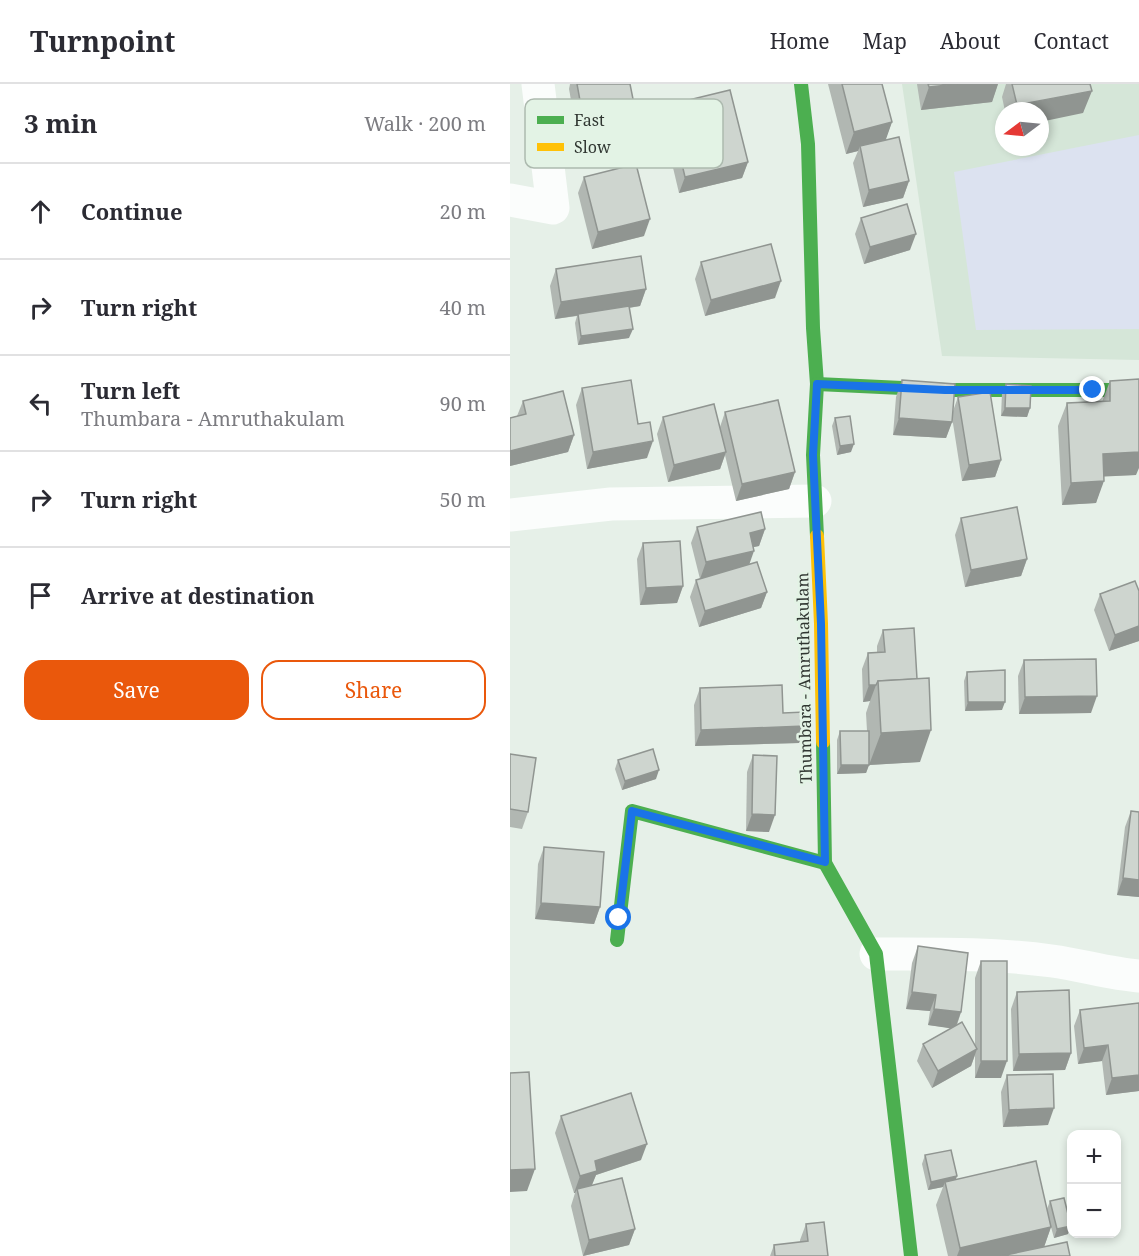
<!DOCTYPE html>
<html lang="en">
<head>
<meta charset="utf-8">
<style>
  body { margin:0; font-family:"Noto Serif",serif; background:#f2f2f3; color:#2b2b33 }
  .controls { position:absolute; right:18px; bottom:18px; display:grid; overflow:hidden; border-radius:12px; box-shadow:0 3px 9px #0003 }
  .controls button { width:54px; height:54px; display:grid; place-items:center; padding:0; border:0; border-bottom:2px solid #e1e1e2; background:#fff; color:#2b2b33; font:30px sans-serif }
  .compass { position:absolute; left:485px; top:18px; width:54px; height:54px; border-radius:50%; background:#fff; box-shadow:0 3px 9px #0003; rotate:254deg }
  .stop { position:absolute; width:18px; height:18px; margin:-14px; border:4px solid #1a73e8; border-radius:50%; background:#fff }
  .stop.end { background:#1a73e8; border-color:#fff; box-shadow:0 2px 6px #0008 }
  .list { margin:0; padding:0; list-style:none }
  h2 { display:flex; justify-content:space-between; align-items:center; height:78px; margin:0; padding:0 24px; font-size:26px }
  h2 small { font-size:20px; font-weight:400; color:#7c7c81 }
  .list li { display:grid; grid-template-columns:39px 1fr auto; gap:18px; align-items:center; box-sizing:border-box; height:96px; padding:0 24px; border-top:2px solid #e1e1e2 }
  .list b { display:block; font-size:22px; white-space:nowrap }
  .list p { margin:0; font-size:20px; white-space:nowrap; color:#7c7c81 }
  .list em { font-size:20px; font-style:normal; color:#7c7c81 }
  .actions { display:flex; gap:12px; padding:18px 24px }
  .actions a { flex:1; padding:14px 0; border:2px solid #ea580c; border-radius:18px; text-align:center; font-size:21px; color:#ea580c }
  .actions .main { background:#ea580c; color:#fff }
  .icon { flex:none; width:33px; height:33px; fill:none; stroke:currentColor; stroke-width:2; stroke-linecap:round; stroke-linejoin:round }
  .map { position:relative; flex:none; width:629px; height:1172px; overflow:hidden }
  header { display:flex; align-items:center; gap:36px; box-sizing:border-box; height:84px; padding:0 30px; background:#fff; border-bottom:2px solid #e1e1e2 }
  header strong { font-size:28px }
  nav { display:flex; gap:33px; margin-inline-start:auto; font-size:21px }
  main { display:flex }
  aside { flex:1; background:#fff }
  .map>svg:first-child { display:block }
  .built { fill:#d5e6d8; fill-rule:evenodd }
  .green { fill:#dce2f0 }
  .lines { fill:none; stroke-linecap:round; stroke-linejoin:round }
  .street { stroke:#fbfdfc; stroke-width:33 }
  .fast { stroke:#4caf50; stroke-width:14 }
  .slow { stroke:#ffc107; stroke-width:14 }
  .wall { fill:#b1b7b2 }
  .shaded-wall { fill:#909591 }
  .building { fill:#ced5cf; stroke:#909591; stroke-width:1.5 }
  .route { stroke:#1a73e8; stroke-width:8 }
  .labels { text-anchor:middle; stroke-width:5; stroke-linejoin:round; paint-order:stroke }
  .street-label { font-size:16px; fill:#303631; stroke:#e3f3e5 }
  .key { fill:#e3f3e5; stroke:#adbaaf; stroke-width:1.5 }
  .key-label { font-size:16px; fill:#303631 }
</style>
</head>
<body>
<header>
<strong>Turnpoint</strong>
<nav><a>Home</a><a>Map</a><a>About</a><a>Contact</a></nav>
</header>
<main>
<aside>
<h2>3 min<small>Walk · 200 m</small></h2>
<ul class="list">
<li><svg class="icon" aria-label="ahead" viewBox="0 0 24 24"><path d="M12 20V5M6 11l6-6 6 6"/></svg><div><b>Continue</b></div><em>20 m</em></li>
<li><svg class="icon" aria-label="right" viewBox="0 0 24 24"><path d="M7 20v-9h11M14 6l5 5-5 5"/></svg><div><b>Turn right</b></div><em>40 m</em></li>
<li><svg class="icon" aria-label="left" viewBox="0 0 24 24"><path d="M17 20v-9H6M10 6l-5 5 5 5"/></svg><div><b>Turn left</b><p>Thumbara - Amruthakulam</p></div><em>90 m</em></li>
<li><svg class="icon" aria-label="right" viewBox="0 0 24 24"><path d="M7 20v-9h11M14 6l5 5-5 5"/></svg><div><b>Turn right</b></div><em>50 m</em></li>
<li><svg class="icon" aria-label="arrive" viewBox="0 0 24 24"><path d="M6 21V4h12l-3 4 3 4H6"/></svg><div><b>Arrive at destination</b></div></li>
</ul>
<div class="actions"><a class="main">Save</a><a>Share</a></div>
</aside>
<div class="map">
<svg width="629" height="1172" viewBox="0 0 629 1172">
  <rect width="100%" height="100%" fill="#e6f0e8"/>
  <path class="built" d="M 392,0 L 629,0 L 629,276 L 432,272 ZM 494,27 L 530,27 L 530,63 L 494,63 Z"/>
  <polygon class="green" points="629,51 629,245 466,246 444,88"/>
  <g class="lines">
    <g class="street">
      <polyline points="0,116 43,124 28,0"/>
      <polyline points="0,431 101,420 305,417"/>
      <path d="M 366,870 C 425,870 484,869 542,877 C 572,881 600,890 629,892"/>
    </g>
    <g class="fast">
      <polyline points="291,0 298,60 303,244 307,300 303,371 307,452"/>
      <polyline points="307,300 435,306 629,306"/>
      <polyline points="313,658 315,779 366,870 401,1172"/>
      <polyline points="107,856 122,727 315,779"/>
    </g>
    <polyline class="slow" points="307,452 311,540 313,658"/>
  </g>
  <g class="wall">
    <polygon points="60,0 120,0 129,45 123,62 71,71 59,5"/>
    <polygon points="318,0 372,0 382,38 375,56 399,97 393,114 353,123 343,79 348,67 336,70"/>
    <polygon points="407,0 488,0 482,18 411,26"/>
    <polygon points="496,0 580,0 573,29 530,27 495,27 492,13"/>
    <polygon points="158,21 238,78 232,94 169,109 152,37"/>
    <polygon points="74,93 134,152 82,165 68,109"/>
    <polygon points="351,134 400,166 354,180 345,150"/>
    <polygon points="191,178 265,214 195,232 185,195"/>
    <polygon points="46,185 136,205 130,222 119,224 119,254 68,261 65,239 67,232 45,235 40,202"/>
    <polygon points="392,296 443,327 448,313 491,376 485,393 452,397 442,333 442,338 436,354 383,351 386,313"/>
    <polygon points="600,297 626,391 594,392 586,419 552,421 548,342 557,319 592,318"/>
    <polygon points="496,300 520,324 517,333 491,332 492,309"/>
    <polygon points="72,304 128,340 137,374 77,385 66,321"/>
    <polygon points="13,317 64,351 58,368 0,382 0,334 7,332"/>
    <polygon points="215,328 285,388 279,405 226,417 215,371 210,385 158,398 147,350 153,333 210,343"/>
    <polygon points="325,334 341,368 327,371 322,342"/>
    <polygon points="451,434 517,475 511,492 455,503 445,451"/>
    <polygon points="187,443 255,445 249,462 243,463 239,480 257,508 251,524 189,543 180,513 186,496 190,495 181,459"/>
    <polygon points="133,459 173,502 167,519 130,521 127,475"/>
    <polygon points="629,507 629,557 599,567 584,526 590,510"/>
    <polygon points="373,546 410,678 359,681 356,689 327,690 327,656 330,647 357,647 356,629 360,617 353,618 352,585 358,569 367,568 367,562"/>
    <polygon points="514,576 581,629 509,630 508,592"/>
    <polygon points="457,588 492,626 455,627 454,597"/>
    <polygon points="190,604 273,629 295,642 289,659 185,662 184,621"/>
    <polygon points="0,670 18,728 12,745 0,743"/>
    <polygon points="243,671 259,748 236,747 237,688"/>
    <polygon points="108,676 146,695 112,706 105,685"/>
    <polygon points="621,727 629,813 607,811 615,743"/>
    <polygon points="34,763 90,823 84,840 25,835 28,780"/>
    <polygon points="408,862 451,928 447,941 465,961 465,894 471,877 491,994 465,994 465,971 461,982 422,1004 407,977 413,960 441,944 418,941 420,927 396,925 402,879"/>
    <polygon points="507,908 561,969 555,986 503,987 501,925"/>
    <polygon points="629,919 629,1007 596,1011 592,977 568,980 564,942 570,926"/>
    <polygon points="497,991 538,1041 493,1043 491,1008"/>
    <polygon points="51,1032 131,1076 86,1091 82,1101 125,1145 119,1161 73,1172 61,1122 65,1109 64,1109 45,1049"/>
    <polygon points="415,1071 447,1092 445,1096 537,1125 540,1117 558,1150 544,1154 541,1143 534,1163 560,1172 438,1172 426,1121 433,1103 418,1106 412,1080"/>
    <polygon points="296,1140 318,1172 260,1172 264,1161 290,1158 290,1156"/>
  </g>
  <g class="shaded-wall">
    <polygon points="447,0 488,0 482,18 411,26 419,3"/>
    <polygon points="582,7 573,29 530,38 530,27 505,27 507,21"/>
    <polygon points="382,38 374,61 350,62 348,67 336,70 344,48"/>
    <polygon points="129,45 123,62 71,71 77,55"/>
    <polygon points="238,78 232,94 169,109 175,93"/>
    <polygon points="399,97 393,114 353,123 359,106"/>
    <polygon points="140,135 134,152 82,165 88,148"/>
    <polygon points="406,150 400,166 354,180 360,163"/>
    <polygon points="271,197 265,214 195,232 201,216"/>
    <polygon points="136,205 130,222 45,235 51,218"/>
    <polygon points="123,245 119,254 68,261 71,252"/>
    <polygon points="495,324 520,324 517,333 491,332"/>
    <polygon points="389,334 442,338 436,354 383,351"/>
    <polygon points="64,351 58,368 0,382 0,367"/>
    <polygon points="143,357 137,374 77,385 83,368"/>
    <polygon points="344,360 341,368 327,371 330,362"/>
    <polygon points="216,368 210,385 158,398 164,381"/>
    <polygon points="629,368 629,384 626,391 585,393 593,370"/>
    <polygon points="491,376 485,393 452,397 459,381"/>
    <polygon points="285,388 279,405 226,417 232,400"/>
    <polygon points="594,397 586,419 552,421 561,399"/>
    <polygon points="255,445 249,462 234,465 240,449"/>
    <polygon points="244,467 238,484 190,495 196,478"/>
    <polygon points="517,475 511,492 455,503 461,486"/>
    <polygon points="173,502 167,519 130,521 136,504"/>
    <polygon points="257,508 251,524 189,543 195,527"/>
    <polygon points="629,542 629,557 599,567 605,551"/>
    <polygon points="359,601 366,601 360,617 353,618"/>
    <polygon points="587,612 581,629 509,630 515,613"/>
    <polygon points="458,618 495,618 492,626 455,627"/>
    <polygon points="295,642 289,659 185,662 191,646"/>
    <polygon points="421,646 410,678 359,681 356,689 327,690 331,681 359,681 371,649"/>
    <polygon points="149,686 146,695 112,706 115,697"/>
    <polygon points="242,730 265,731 259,748 236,747"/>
    <polygon points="613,794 629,796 629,813 607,811"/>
    <polygon points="31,819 90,823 84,840 25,835"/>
    <polygon points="402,908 426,911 420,927 396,925"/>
    <polygon points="424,925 451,928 445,945 418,941"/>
    <polygon points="598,961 592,977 568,980 574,964"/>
    <polygon points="467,965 461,982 422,1004 428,987"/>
    <polygon points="561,969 555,986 503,987 509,970"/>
    <polygon points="471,977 497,977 491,994 465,994"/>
    <polygon points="629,991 629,1007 596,1011 602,994"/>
    <polygon points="544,1024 538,1041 493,1043 499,1026"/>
    <polygon points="137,1060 131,1076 86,1091 81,1103 67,1105 65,1109 64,1109 70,1092 85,1077"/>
    <polygon points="25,1085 17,1107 0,1108 0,1086"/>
    <polygon points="447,1092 444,1101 435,1098 433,1103 418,1106 421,1098"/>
    <polygon points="561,1142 558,1150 544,1154 547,1145"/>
    <polygon points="541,1143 533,1166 506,1172 447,1172 450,1164"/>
    <polygon points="125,1145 119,1161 73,1172 79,1156"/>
  </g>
  <g class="building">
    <polygon points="67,0 120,0 129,45 77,55"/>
    <polygon points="332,0 372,0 382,38 344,48"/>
    <polygon points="418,0 447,0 419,3"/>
    <polygon points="502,0 580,0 582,7 507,21"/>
    <polygon points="220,6 238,78 175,93 158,21"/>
    <polygon points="389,53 399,97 359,106 350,62"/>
    <polygon points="126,80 140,135 88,148 74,93"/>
    <polygon points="397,120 406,150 360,163 351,134"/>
    <polygon points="261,160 271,197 201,216 191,178"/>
    <polygon points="131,172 136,205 51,218 46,185"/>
    <polygon points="119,222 123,245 71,252 68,230"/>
    <polygon points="629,295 629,368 593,370 594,397 561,399 557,319 600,317 600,297"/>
    <polygon points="121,296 128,340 140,338 143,357 83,368 72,304"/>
    <polygon points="392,296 445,300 442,338 389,334"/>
    <polygon points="496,300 521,302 520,324 495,324"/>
    <polygon points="53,307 64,351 0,367 0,334 16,330 13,317"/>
    <polygon points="480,308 491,376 459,381 448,313"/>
    <polygon points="268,316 285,388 232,400 215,328"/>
    <polygon points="204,320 216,368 164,381 153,333"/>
    <polygon points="340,332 344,360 330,362 325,334"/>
    <polygon points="507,423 517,475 461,486 451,434"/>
    <polygon points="251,428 255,445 240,449 244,467 196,478 187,443"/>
    <polygon points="170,457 173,502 136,504 133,459"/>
    <polygon points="247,478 257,508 195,527 186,496"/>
    <polygon points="625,497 629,507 629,542 605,551 590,510"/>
    <polygon points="404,544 407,595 368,597 366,601 359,601 358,569 375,568 373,546"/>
    <polygon points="586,575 587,612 515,613 514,576"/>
    <polygon points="495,586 495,618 458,618 457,588"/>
    <polygon points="419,594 421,646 371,649 368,597"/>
    <polygon points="272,601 273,629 295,628 295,642 191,646 190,604"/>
    <polygon points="330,647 359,647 359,681 331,681"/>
    <polygon points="143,665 149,686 115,697 108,676"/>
    <polygon points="0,670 26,674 18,728 0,725"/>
    <polygon points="243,671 267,672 265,731 242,730"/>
    <polygon points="621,727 629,728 629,796 613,794"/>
    <polygon points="34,763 94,768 90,823 31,819"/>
    <polygon points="408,862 458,869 451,928 424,925 426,911 402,908"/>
    <rect x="471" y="877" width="26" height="100"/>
    <polygon points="559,906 561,969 509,970 507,908"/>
    <polygon points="629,919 629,991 602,994 598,961 574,964 570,926"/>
    <polygon points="452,938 467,965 428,987 413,960"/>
    <polygon points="19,988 25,1085 0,1086 0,989"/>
    <polygon points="543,990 544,1024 499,1026 497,991"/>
    <polygon points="121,1009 137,1060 85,1077 87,1087 70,1092 51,1032"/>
    <polygon points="441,1066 447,1092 421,1098 415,1071"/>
    <polygon points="526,1077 541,1143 450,1164 435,1098"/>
    <polygon points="112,1094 125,1145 79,1156 67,1105"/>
    <polygon points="554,1114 561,1142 547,1145 540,1117"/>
    <polygon points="314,1138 318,1172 265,1172 264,1161 298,1157 296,1140"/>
    <polygon points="557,1158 560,1172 491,1172"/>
  </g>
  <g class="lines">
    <polyline class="route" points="109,834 122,727 315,778 311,540 303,371 307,300 435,306 583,306"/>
  </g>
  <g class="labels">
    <g class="street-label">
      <text transform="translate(294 594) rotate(-91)" y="6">Thumbara - Amruthakulam</text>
    </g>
  </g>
  <rect x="15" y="15" width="198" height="69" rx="9" class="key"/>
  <rect x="27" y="32" width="27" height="8" fill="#4caf50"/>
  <rect x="27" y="59" width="27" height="8" fill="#ffc107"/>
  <g class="key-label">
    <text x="64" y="42">Fast</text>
    <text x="64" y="69">Slow</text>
  </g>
</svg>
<div class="controls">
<button>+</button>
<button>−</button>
</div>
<svg class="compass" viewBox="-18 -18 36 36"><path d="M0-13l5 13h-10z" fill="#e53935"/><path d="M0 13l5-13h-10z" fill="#7c7c81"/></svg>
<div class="stop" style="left:109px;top:834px"></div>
<div class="stop end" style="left:583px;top:306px"></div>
</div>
</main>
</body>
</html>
